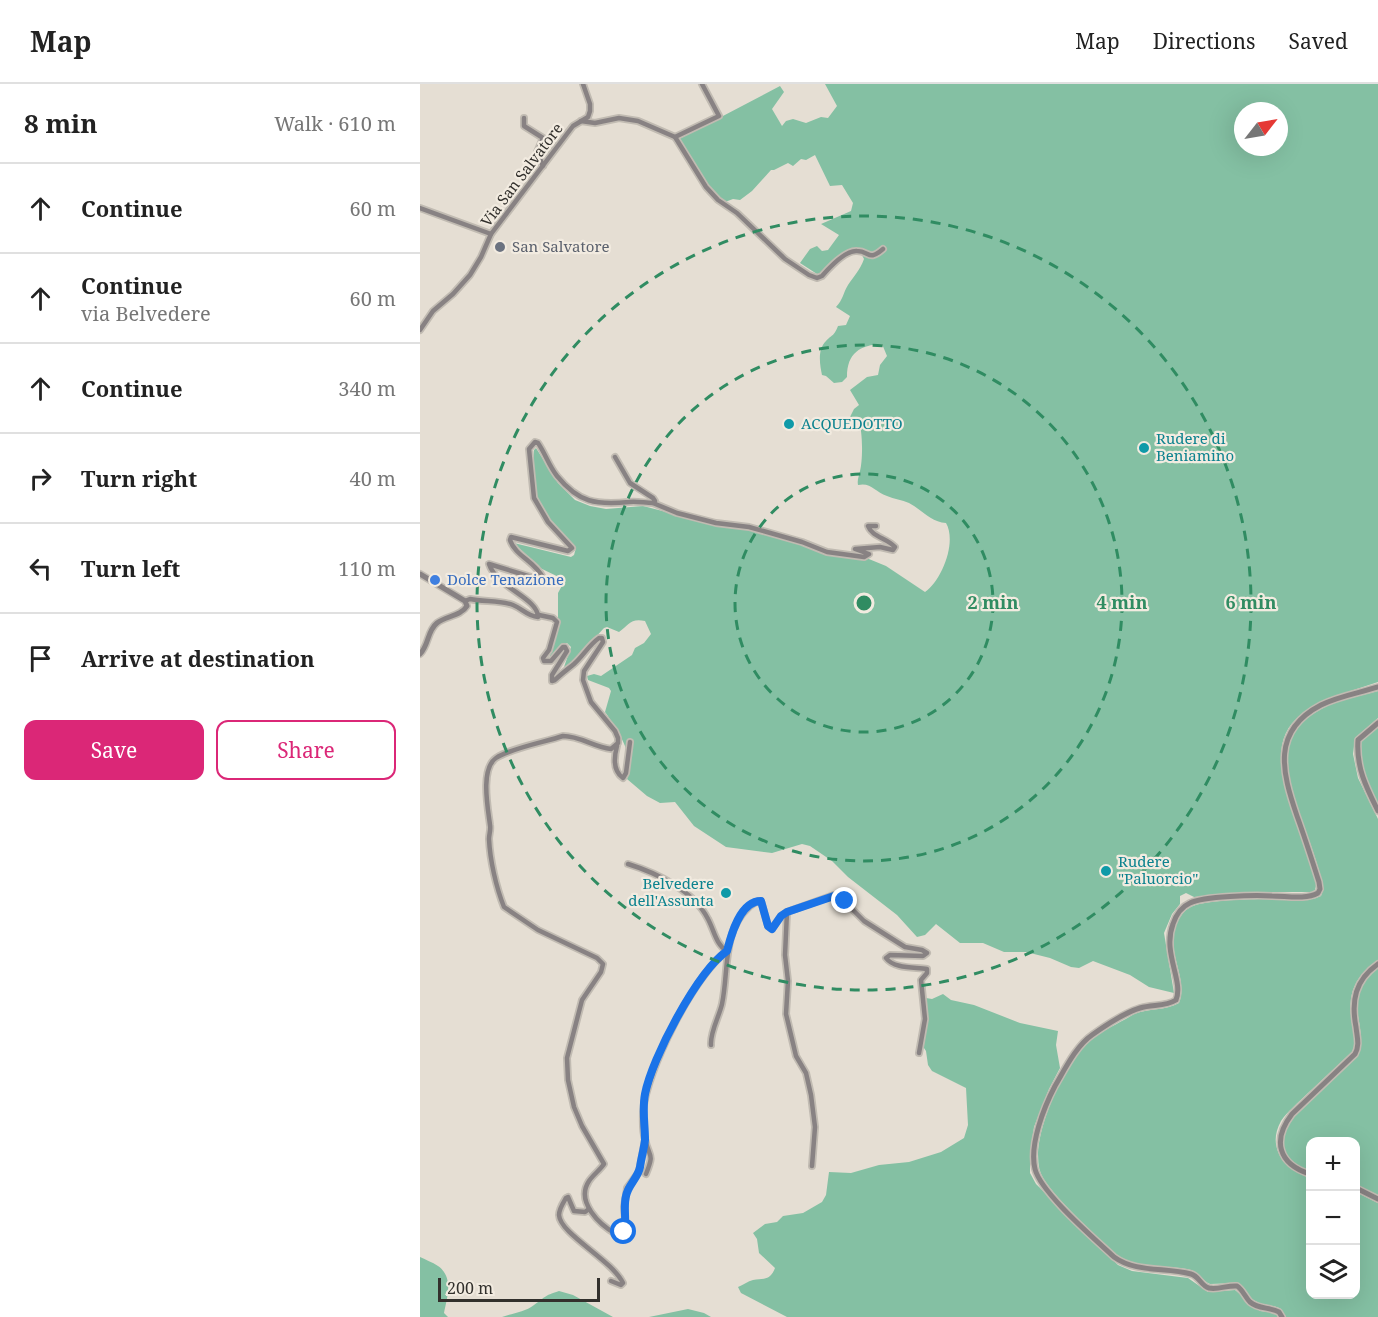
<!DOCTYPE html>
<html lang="en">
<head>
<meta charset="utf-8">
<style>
  body { margin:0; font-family:"Noto Serif",serif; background:#f6f6f6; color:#222 }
  .controls { position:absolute; right:18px; bottom:18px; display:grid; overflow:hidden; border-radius:12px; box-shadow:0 6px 24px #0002 }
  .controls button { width:54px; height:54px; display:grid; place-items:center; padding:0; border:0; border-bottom:2px solid #e0e0e0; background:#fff; color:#222; font:30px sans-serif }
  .compass { position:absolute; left:814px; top:18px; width:54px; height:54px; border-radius:50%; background:#fff; box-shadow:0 6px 24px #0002; rotate:59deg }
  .scale { position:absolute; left:18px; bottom:15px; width:162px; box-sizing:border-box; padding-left:6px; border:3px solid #32302c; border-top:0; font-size:16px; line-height:21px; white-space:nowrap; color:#32302c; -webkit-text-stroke:4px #f2ebe0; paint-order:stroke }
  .stop { position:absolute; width:18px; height:18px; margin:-14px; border:4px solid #1a73e8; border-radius:50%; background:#fff }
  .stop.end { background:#1a73e8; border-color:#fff; box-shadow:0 2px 6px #0008 }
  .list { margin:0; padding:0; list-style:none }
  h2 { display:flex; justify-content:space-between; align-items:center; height:78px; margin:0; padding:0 24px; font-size:26px }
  h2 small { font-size:20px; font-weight:400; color:#767676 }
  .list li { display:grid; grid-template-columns:39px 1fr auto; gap:18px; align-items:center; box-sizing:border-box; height:90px; padding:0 24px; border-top:2px solid #e0e0e0 }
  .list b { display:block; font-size:22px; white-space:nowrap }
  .list p { margin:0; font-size:20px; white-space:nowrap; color:#767676 }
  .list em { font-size:20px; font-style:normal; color:#767676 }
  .actions { display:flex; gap:12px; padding:18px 24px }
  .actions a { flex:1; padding:14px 0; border:2px solid #db2777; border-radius:12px; text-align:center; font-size:21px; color:#db2777 }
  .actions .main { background:#db2777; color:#fff }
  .icon { flex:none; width:33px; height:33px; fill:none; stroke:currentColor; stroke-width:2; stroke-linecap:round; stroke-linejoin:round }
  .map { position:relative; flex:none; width:958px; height:1233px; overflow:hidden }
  header { display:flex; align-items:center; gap:36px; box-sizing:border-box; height:84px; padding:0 30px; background:#fff; border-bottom:2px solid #e0e0e0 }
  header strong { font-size:28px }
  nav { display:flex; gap:33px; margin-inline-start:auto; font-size:21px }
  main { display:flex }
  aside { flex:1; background:#fff }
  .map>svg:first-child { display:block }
  .green { fill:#84c0a3; fill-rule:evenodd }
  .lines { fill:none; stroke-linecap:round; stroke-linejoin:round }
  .minor-casing { stroke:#c1bbb2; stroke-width:8 }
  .tertiary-casing { stroke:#c1bbb2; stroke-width:8 }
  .minor { stroke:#888283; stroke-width:4.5 }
  .tertiary { stroke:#888283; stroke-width:5 }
  .route { stroke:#1a73e8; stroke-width:8 }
  .ring { fill:none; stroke:#308c62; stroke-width:3; stroke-dasharray:10 8 }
  .worship-dot { fill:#6b7280; stroke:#f2ebe0; stroke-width:2 }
  .culture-dot { fill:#0f9aa8; stroke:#f2ebe0; stroke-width:2 }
  .shop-dot { fill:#3f7fe0; stroke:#f2ebe0; stroke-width:2 }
  .labels { text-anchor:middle; stroke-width:4.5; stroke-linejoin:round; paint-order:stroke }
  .street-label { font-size:15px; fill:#32302c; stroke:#f2ebe0 }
  .worship-label { font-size:15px; fill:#5b616d; stroke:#f2ebe0; text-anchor:start }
  .culture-label { font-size:15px; fill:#0d838f; stroke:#f2ebe0; text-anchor:start }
  .shop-label { font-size:15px; fill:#366cbe; stroke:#f2ebe0; text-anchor:start }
  .centre { fill:#308c62; stroke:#f2ebe0; stroke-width:3 }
  .ring-label { font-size:18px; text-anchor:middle; font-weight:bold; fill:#308c62; stroke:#f2ebe0; stroke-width:4.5; stroke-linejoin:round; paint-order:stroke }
</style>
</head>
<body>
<header>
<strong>Map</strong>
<nav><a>Map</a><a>Directions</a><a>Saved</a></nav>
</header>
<main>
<aside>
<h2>8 min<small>Walk · 610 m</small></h2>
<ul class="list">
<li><svg class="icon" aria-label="ahead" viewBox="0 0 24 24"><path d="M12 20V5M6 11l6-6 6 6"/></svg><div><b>Continue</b></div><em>60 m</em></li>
<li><svg class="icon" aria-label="ahead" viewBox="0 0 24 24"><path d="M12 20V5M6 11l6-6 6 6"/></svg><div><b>Continue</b><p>via Belvedere</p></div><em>60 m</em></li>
<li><svg class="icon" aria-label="ahead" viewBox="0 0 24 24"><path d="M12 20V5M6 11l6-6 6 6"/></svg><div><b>Continue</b></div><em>340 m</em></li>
<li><svg class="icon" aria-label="right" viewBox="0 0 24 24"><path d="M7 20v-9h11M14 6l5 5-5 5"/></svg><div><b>Turn right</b></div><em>40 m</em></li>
<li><svg class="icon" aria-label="left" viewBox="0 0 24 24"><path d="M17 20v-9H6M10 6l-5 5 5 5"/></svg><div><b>Turn left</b></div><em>110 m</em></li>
<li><svg class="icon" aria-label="arrive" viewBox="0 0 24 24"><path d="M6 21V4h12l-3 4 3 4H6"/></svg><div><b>Arrive at destination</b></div></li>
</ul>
<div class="actions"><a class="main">Save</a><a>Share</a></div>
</aside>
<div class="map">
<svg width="958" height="1233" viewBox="0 0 958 1233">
  <rect width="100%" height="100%" fill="#e5ded3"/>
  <g class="green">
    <path d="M 405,0 L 958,0 L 958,598 C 932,607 904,614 882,630 C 846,656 865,703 876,736 C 883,757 890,777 897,798 L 895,806 L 892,808 L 832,808 L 774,813 L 766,809 L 760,812 L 760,820 L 752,830 L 744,849 L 754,909 L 729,903 L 710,891 L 673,877 L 659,884 L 651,883 L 630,874 L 606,868 L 584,868 L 563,859 L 540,859 L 516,840 L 505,851 L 497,853 L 477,831 L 428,793 L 412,777 L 390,762 L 382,760 L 352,769 L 306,763 L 274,742 L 255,718 L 240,719 L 227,712 L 207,695 C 217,674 197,645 185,628 L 191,607 L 189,604 L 168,596 L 167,592 L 174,590 L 181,592 L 212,571 L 215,564 L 224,559 L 231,550 L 225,537 C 210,534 209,541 199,548 L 187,543 L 184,544 L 150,581 L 144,583 L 151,563 L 147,559 L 140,562 L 129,575 L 138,539 L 138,509 L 145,496 L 120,484 L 94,459 L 151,473 L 154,471 L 156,464 C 148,455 140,448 132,439 C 114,420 111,392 114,366 L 116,364 L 138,399 L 155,416 L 170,422 L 186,425 L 223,422 L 301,442 L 323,443 L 370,457 L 404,470 L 432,474 L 444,473 L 466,482 L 505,508 C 522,496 537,458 526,439 C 511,438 502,426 489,419 C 482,416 474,415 467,412 C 455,408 451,398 438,401 C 437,395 439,393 440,387 C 443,376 443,345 438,335 L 430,333 L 434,325 L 439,321 L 430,306 L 447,293 L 458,291 L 460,281 L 467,272 L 462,260 C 440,261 427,269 427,293 L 422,298 L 414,299 L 406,292 L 402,291 C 400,281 397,266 406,257 C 413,250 414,252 418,242 L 426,241 L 430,232 L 416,223 C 423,216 423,209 428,201 C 434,192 440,186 444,175 L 441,169 L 434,166 L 410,183 L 406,190 L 397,190 L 380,179 L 390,165 L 397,162 L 402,167 L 408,166 L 419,151 L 401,140 L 431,127 L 433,119 L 422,101 L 410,102 L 395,71 L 386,76 L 381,75 L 373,82 L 368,79 L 354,86 L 351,86 L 332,107 L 320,116 L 313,115 L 305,118 L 289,105 L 259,55 L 360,2 L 364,8 L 352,25 L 362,42 L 366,37 L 373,35 L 386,39 L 401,33 L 408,34 L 417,22 ZM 823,27 L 859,27 L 859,63 L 823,63 Z"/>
    <path d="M 958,607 L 958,634 L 935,654 L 933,670 L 938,694 L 958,735 L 958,876 C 931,895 927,914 933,945 C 934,954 936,960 932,968 C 917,982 902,996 887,1010 C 878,1019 868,1027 861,1037 C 846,1064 865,1086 890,1094 L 890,1210 L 936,1210 L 936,1108 L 958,1119 L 958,1233 L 866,1233 L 861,1225 C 852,1220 839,1222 831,1214 C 826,1208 825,1203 818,1199 L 790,1200 C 783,1197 779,1189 771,1186 C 747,1180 718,1186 696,1171 C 675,1150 638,1118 623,1094 C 604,1063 645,977 670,956 C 683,946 700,939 714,930 C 728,924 745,927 759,919 C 769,894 744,867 757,838 C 761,831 765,825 773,822 C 786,816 830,815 846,815 C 864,815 884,820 901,812 L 903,805 L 902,797 C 896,775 888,753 880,731 C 865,687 854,648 905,623 C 921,615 940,612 958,607 Z"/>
    <path d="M 958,643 L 958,721 C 947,699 939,681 941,657 Z"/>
    <path d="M 958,883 L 958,1111 L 936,1101 L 936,1058 L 890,1058 L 890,1087 C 860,1078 856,1055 874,1032 L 937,972 C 952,942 916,913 958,883 Z"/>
    <path d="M 499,897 L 504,898 L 506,914 L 512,915 L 523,910 L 531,916 L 554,921 L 600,939 L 638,947 L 636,961 L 640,984 L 629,1005 L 614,1043 L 610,1071 L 610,1089 L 616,1100 L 698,1181 L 712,1187 L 768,1194 L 788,1208 L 815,1206 L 840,1227 L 856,1229 L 858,1233 L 367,1233 L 321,1209 L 318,1203 C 323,1201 328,1197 333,1196 C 344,1194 350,1197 355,1184 L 339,1169 L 337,1155 L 333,1149 L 345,1140 L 357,1138 L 363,1132 L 383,1129 L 402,1118 L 406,1111 L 409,1088 L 431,1089 L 459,1081 L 489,1078 L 521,1068 L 544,1054 L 548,1041 L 546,1004 L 512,987 L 508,981 L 506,967 L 498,955 L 504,934 Z"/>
    <path d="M 0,1173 C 6,1176 12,1178 18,1182 C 34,1193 27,1214 24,1229 L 28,1233 L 0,1233 Z"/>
    <path d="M 139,1207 L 153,1211 L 193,1233 L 200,1233 L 82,1233 C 93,1229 105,1228 114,1221 C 126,1213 123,1212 139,1207 Z"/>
    <polygon points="268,1225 284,1229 291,1233 229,1233"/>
  </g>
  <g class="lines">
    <defs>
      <g id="minor">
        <polyline points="104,34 104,42 123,54 117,68 123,82"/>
        <path d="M 161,37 L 175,39 L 199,34 L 218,37 L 255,53 L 286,103 L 298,116 L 317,129 L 365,175 L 389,191 L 397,194 L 402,192 C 409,184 425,166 437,167 C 450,167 448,178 463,165"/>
        <polyline points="255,53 299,32 282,0"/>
        <polyline points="0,124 71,150"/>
        <polyline points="0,246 13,227 33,210 50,191 61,173 71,150 137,63 153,42 168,33 170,27 170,20 163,0"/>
        <path d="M 233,419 L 257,429 L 296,439 L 329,443 L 382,458 L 407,468 L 444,473 L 449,470 L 435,465 L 460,463 L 473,466 L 475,463 C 467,454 452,453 448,442 L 456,442"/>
        <path d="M 45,517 L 50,515 C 63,518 80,516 93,521 C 103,525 107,532 118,533 C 118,514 77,504 69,480 L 121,496 L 123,494 C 116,478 95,472 90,456 L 91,453 L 148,467 L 152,464 L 128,438 L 114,414 L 109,365 L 115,358 L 118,359 C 125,369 129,382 137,392 C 159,419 176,421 209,418 C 217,417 225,419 233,419 L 235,417 L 233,414 L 210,399 L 195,373"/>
        <path d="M 119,531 L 133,534 L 137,538 L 129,566 L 123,574 L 124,577 L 131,577 L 143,563 L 145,563 L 147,567 L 132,591 L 132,597 L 135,596 C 141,590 148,585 154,580 C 163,572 169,561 179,554 L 182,554 L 183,558 L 164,587 L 163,596 L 171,618 L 195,647 L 198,654 L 198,659 L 191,665 C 174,663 160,652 143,652 C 125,658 91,664 76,674 C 60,685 68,725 70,741 C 71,746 69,750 69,755 C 70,776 76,803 84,823 L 118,846 L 177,874 L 183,880 L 181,888 L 162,916 L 147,974 L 148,996 L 154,1023 L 162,1042 L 184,1080 C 180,1086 173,1091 169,1097 C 155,1118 180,1141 196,1150 L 204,1148 L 206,1145 L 204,1123 L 206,1111 L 207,1104 L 219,1088 L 225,1056"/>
        <path d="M 197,662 C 194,673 193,687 203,694 L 206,689 L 210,658"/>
        <path d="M 208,780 C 237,789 274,807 288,835 C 294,846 296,861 307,867 C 274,891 226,987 223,1028 C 223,1036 222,1047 225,1055 C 229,1074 235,1068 226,1090"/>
        <polyline points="367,828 365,871 368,897 366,930 376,972 386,989 391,1011 395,1043 392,1082"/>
        <path d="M 291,961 C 290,948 299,933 302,920 C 309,887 302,847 329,823 C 334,819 336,817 341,817 L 348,842 L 352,845 L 361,832 L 367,828 L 414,811 L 420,813 L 444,837 L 485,863 L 502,866 L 507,869 L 503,872 L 470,871 L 466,874 C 474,885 495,883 507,885 L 507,889 L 501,896 L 505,935 L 499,969"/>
        <path d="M 169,1125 L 165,1128 L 154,1127 L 148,1113 L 146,1114 C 143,1119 139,1125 139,1131 C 140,1150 192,1176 203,1199 L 201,1201 L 191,1197"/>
      </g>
      <g id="tertiary">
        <path d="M 0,490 L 45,517 L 47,522 C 41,532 26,532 17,539 C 7,547 9,561 0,570"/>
        <path d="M 958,639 L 938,656 C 936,683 946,703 958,727"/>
        <path d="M 890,1090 C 858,1080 852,1056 872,1030 L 935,970 C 940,961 937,953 936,943 C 931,917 935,896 958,880"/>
        <polyline points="936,1104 958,1115"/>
        <path d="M 862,1233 L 859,1228 C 849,1223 838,1225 830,1218 C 825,1213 823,1206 817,1202 C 808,1201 798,1206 789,1204 C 781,1202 779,1192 771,1190 C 745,1183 716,1189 694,1173 C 675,1155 621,1109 615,1085 C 609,1061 624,1023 635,1002 C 645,985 656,962 672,951 C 686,941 704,929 720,924 C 732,920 745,923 756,916 C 764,897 742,869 753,840 C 756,831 761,823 770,819 C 784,812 835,811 852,812 C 867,812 885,816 898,809 L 900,805 L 899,798 C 892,776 885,754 877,732 C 862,688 851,647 901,621 C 919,612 939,609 958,603"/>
      </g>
    </defs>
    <use href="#minor" class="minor-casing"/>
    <use href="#tertiary" class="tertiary-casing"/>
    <use href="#minor" class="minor"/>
    <use href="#tertiary" class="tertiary"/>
  </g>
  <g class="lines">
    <path class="route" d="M 204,1148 C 207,1137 203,1124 206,1112 C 208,1101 218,1094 220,1083 C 221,1075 224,1065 225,1056 C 225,1040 222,1026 225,1010 C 232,974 277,888 307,867 C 311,851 320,817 341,817 L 348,842 L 352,845 L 361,832 L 367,828 L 414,812 L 425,817"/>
  </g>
  <g class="ring">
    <circle cx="444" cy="519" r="129"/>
    <circle cx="444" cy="519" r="258"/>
    <circle cx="444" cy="519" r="387"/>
  </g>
  <circle class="worship-dot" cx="80" cy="163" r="6"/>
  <g class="culture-dot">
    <circle cx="369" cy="340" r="6"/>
    <circle cx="724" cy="364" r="6"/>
    <circle cx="686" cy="787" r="6"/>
    <circle cx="306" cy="809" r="6"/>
  </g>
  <circle class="shop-dot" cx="15" cy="496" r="6"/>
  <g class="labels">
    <g class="street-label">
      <text transform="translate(102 91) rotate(-53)" y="5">Via San Salvatore</text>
    </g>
    <g class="worship-label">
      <text x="92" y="168">San Salvatore</text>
    </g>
    <g class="culture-label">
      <text x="381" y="345">ACQUEDOTTO</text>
      <text x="736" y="360">Rudere di<tspan x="736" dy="17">Beniamino</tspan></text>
      <text x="698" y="783">Rudere<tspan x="698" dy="17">"Paluorcio"</tspan></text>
      <text x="294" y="805" text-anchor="end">Belvedere<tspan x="294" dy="17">dell'Assunta</tspan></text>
    </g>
    <g class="shop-label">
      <text x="27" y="501">Dolce Tenazione</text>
    </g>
  </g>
  <circle cx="444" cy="519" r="9" class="centre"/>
  <g class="ring-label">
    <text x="573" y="525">2 min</text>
    <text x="702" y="525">4 min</text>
    <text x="831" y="525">6 min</text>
  </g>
</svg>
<div class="controls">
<button>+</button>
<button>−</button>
<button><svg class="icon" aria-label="layers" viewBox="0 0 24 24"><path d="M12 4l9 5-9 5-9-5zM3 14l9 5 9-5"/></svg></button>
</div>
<svg class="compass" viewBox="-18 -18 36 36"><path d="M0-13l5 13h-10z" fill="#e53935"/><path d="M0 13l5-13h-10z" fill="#767676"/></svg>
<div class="scale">200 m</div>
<div class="stop" style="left:204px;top:1148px"></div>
<div class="stop end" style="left:425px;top:817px"></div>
</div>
</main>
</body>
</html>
